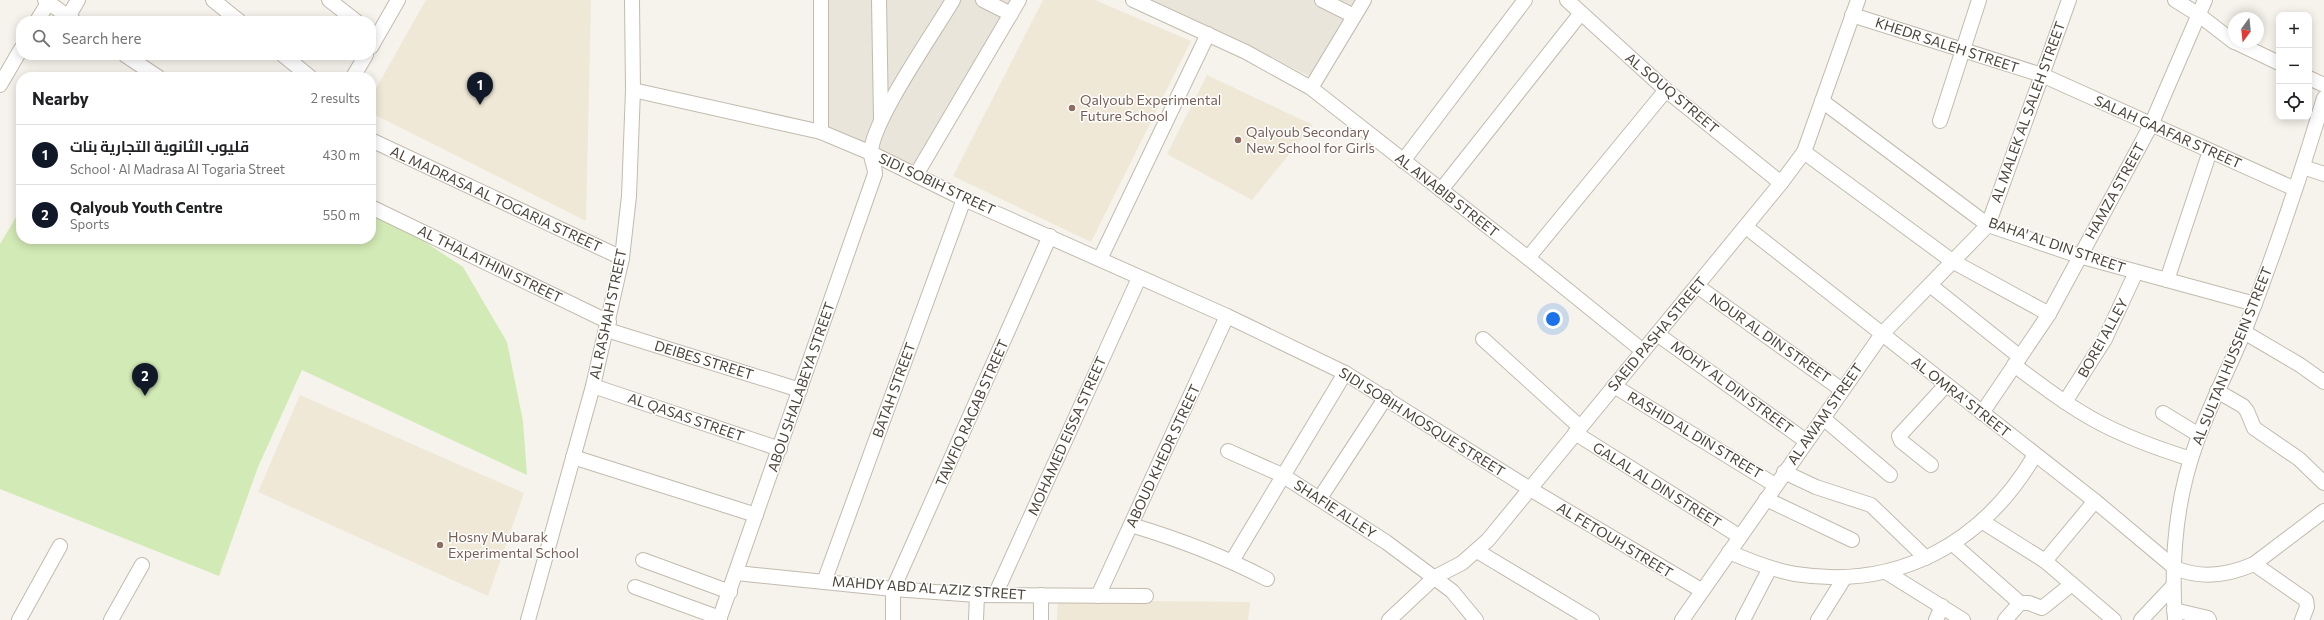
<!DOCTYPE html>
<html lang="en">
<head>
<meta charset="utf-8">
<style>
  body { margin:0; font-family:Commissioner,Cairo,sans-serif; background:#f2f2f2; color:#202124 }
  .controls { position:absolute; right:12px; top:12px; display:grid; overflow:hidden; border-radius:8px; box-shadow:0 2px 10px #0003 }
  .controls button { width:36px; height:36px; display:grid; place-items:center; padding:0; border:0; border-bottom:1px solid #e0e0e0; background:#fff; color:#202124; font:20px sans-serif }
  .compass { position:absolute; left:2228px; top:12px; width:36px; height:36px; border-radius:50%; background:#fff; box-shadow:0 2px 10px #0003; rotate:195deg }
  .you { position:absolute; left:1553px; top:319px; width:14px; height:14px; margin:-10px; border:3px solid #fff; border-radius:50%; background:#1a73e8; box-shadow:0 0 0 6px #1a73e833 }
  .badge { display:grid; place-items:center; width:26px; height:26px; border-radius:50%; background:#111827; color:#fff; font-size:13px; font-weight:700 }
  .pin { position:absolute; translate:-50% -33px; filter:drop-shadow(0 1px 2px #0008) }
  .pin::after { content:''; position:absolute; top:21px; width:14px; height:12px; background:inherit; clip-path:polygon(0 0,100% 0,50% 100%) }
  .list { margin:0; padding:0; list-style:none }
  h2 { display:flex; justify-content:space-between; align-items:center; height:52px; margin:0; padding:0 16px; font-size:17px }
  h2 small { font-size:13px; font-weight:400; color:#757577 }
  .list li { display:grid; grid-template-columns:26px 1fr auto; gap:12px; align-items:center; box-sizing:border-box; height:60px; padding:0 16px; border-top:1px solid #e0e0e0 }
  .list b { display:block; font-size:15px; white-space:nowrap }
  .list p { margin:0; font-size:13px; white-space:nowrap; color:#757577 }
  .list em { font-size:13px; font-style:normal; color:#757577 }
  .icon { flex:none; width:22px; height:22px; fill:none; stroke:currentColor; stroke-width:2; stroke-linecap:round; stroke-linejoin:round }
  .map { position:relative; flex:none; width:2324px; height:620px; overflow:hidden }
  .search { position:absolute; background:#fff; box-shadow:0 2px 10px #0003; left:16px; top:16px; width:360px; height:44px; display:flex; align-items:center; gap:10px; box-sizing:border-box; padding:0 14px; border-radius:16px; color:#757577; font-size:15px }
  .panel { position:absolute; background:#fff; box-shadow:0 2px 10px #0003; left:16px; top:72px; width:360px; height:172px; border-radius:16px }
  .map>svg:first-child { display:block }
  .residential { fill:#eae5da }
  .education { fill:#efe8d6 }
  .pitch { fill:#d2eab5 }
  .lines { fill:none; stroke-linecap:round; stroke-linejoin:round }
  .street-casing { stroke:#c2bbae; stroke-width:16 }
  .street { stroke:#fff; stroke-width:14 }
  .education-dot { fill:#8d6e63; stroke:#fff; stroke-width:1.5 }
  .labels { text-anchor:middle; stroke-width:3; stroke-linejoin:round; paint-order:stroke }
  .street-label { font-size:14px; fill:#4b4439; stroke:#fff }
  .education-label { font-size:14px; fill:#785e54; stroke:#fff; text-anchor:start }
</style>
</head>
<body>
<div class="map">
<svg width="2324" height="620" viewBox="0 0 2324 620">
  <rect width="100%" height="100%" fill="#f6f3ec"/>
  <g class="residential">
    <polygon points="827,0 1013,0 913,167 825,127"/>
    <polygon points="1150,0 1355,0 1309,76"/>
  </g>
  <g class="education">
    <polygon points="426,0 591,0 586,221 371,113 371,97"/>
    <polygon points="1043,0 1095,0 1191,41 1091,242 953,176"/>
    <polygon points="1207,75 1313,125 1252,200 1167,154"/>
    <polygon points="300,395 524,493 488,596 258,492"/>
    <polygon points="1058,600 1250,602 1248,620 1057,620"/>
  </g>
  <polygon class="pitch" points="21,209 21,239 371,239 371,210 387,217 463,267 507,342 523,421 527,475 302,370 258,467 219,576 0,489 0,244"/>
  <g class="lines">
    <defs>
      <g id="street">
        <polyline points="45,0 74,21"/>
        <polyline points="213,0 239,21"/>
        <polyline points="329,0 356,21"/>
        <polyline points="879,0 881,118"/>
        <polyline points="983,0 1011,14"/>
        <polyline points="1133,0 1246,52 1311,88 1528,258 1643,351"/>
        <polyline points="1322,0 1354,16"/>
        <polyline points="1567,0 1666,90 1781,183"/>
        <polyline points="2175,0 2199,15 2234,42"/>
        <polyline points="1852,15 2042,75 2295,189"/>
        <polyline points="68,17 78,0"/>
        <polyline points="37,21 48,3"/>
        <polyline points="2235,42 2279,63"/>
        <polyline points="371,47 398,0"/>
        <polyline points="125,55 158,77"/>
        <polyline points="283,55 310,77"/>
        <polyline points="353,77 366,55"/>
        <polyline points="2309,78 2324,85"/>
        <polyline points="0,85 21,49"/>
        <polyline points="1311,88 1364,0"/>
        <polyline points="633,90 821,132 871,153 964,199 1227,316 1345,373 1530,489 1701,590"/>
        <polyline points="1822,101 1988,225 2079,256 2255,304"/>
        <polyline points="1940,121 1979,0"/>
        <polyline points="821,132 821,0"/>
        <polyline points="371,140 622,258"/>
        <polyline points="1804,152 1952,261 2049,314"/>
        <polyline points="1403,161 1525,0"/>
        <polyline points="2303,167 2324,174"/>
        <polyline points="916,175 1019,0"/>
        <polyline points="1441,190 1581,13"/>
        <polyline points="371,207 609,322"/>
        <path d="M 1746,227 L 2095,501 L 2175,568 C 2201,579 2229,575 2254,564 L 2324,511"/>
        <polyline points="1528,258 1666,90"/>
        <polyline points="1100,259 1208,34"/>
        <polyline points="2167,280 2210,151"/>
        <polyline points="1930,285 2020,357"/>
        <polyline points="1697,286 1842,390"/>
        <polyline points="607,330 800,390"/>
        <polyline points="2244,332 2300,365 2324,382"/>
        <polyline points="1657,334 1806,441"/>
        <polyline points="1483,339 1580,427"/>
        <path d="M 2014,365 C 2041,385 2068,406 2098,422 C 2128,438 2159,449 2191,459"/>
        <polyline points="593,386 780,449"/>
        <polyline points="1614,386 1775,485"/>
        <polyline points="2217,391 2243,406 2247,411 2254,428 2299,459 2324,483"/>
        <polyline points="2065,402 2105,339 2136,272"/>
        <polyline points="1982,413 2049,314 2109,203 2151,125 2205,0"/>
        <polyline points="2163,413 2199,435"/>
        <polyline points="1823,418 1890,475"/>
        <polyline points="1575,433 1739,536"/>
        <polyline points="1228,451 1282,475 1386,542 1452,591 1476,620"/>
        <polyline points="573,457 756,515"/>
        <polyline points="1931,465 1901,441 1899,436 1946,385"/>
        <polyline points="1784,472 1816,487 1871,505 1926,558"/>
        <polyline points="1320,498 1386,397"/>
        <polyline points="1766,499 1852,540"/>
        <polyline points="1983,522 2045,561 2114,620"/>
        <path d="M 1131,525 C 1178,539 1223,556 1267,579"/>
        <polyline points="1953,544 2020,603"/>
        <polyline points="1477,551 1592,620"/>
        <path d="M 1729,552 C 1750,561 1772,570 1795,574 C 1899,590 1983,543 2035,455"/>
        <polyline points="643,560 730,592"/>
        <polyline points="1232,561 1345,373"/>
        <polyline points="2045,561 2095,501"/>
        <polyline points="2254,564 2306,600 2307,607 2302,620"/>
        <polyline points="1886,572 1963,620"/>
        <polyline points="736,573 893,589 977,595 1146,596"/>
        <polyline points="824,582 964,199"/>
        <polyline points="635,587 720,618"/>
        <polyline points="995,595 1139,278"/>
        <polyline points="1098,596 1227,316"/>
        <polyline points="2020,603 2029,603 2042,608 2072,584"/>
        <polyline points="2174,610 2208,618 2209,620"/>
        <polyline points="19,620 60,546"/>
        <polyline points="111,620 142,565"/>
        <polyline points="528,620 593,386 622,258 629,196 633,90 632,0"/>
        <path d="M 719,620 L 875,174 C 875,166 871,160 871,153 C 871,122 935,31 953,0"/>
        <polyline points="893,620 893,589 1050,236"/>
        <polyline points="976,620 977,595"/>
        <polyline points="1041,620 1041,595"/>
        <polyline points="1389,620 1435,577 1462,563 1488,540 1781,183 1804,152 1858,0"/>
        <polyline points="1682,620 1882,334 1988,225 2069,0"/>
        <polyline points="1743,620 1770,568"/>
        <polyline points="1818,620 1845,577"/>
        <polyline points="1936,620 1942,606"/>
        <polyline points="2005,620 2020,603"/>
        <polyline points="2141,620 2173,586"/>
        <path d="M 2175,620 C 2171,562 2176,499 2196,444 C 2210,404 2230,367 2246,327 C 2275,252 2301,175 2324,98"/>
      </g>
    </defs>
    <use href="#street" class="street-casing"/>
    <use href="#street" class="street"/>
  </g>
  <g class="education-dot">
    <circle cx="1072" cy="108" r="4"/>
    <circle cx="1238" cy="140" r="4"/>
    <circle cx="440" cy="545" r="4"/>
  </g>
  <g class="labels">
    <g class="street-label">
      <text transform="translate(1947 45) rotate(18)" y="5">KHEDR SALEH STREET</text>
      <text transform="translate(1672 93) rotate(40)" y="5">AL SOUQ STREET</text>
      <text transform="translate(2028 112) rotate(-70)" y="5">AL MALEK AL SALEH STREET</text>
      <text transform="translate(2168 132) rotate(24)" y="5">SALAH GAAFAR STREET</text>
      <text transform="translate(937 184) rotate(25)" y="5">SIDI SOBIH STREET</text>
      <text transform="translate(2115 191) rotate(-61)" y="5">HAMZA STREET</text>
      <text transform="translate(1447 195) rotate(38)" y="5">AL ANABIB STREET</text>
      <text transform="translate(496 199) rotate(25)" y="5">AL MADRASA AL TOGARIA STREET</text>
      <text transform="translate(2057 245) rotate(19)" y="5">BAHA' AL DIN STREET</text>
      <text transform="translate(490 264) rotate(26)" y="5">AL THALATHINI STREET</text>
      <text transform="translate(608 314) rotate(-78)" y="5">AL RASHAH STREET</text>
      <text transform="translate(1657 334) rotate(-50)" y="5">SAEID PASHA STREET</text>
      <text transform="translate(1770 338) rotate(35)" y="5">NOUR AL DIN STREET</text>
      <text transform="translate(2103 338) rotate(-61)" y="5">BOREI ALLEY</text>
      <text transform="translate(2232 356) rotate(-68)" y="5">AL SULTAN HUSSEIN STREET</text>
      <text transform="translate(704 360) rotate(17)" y="5">DEIBES STREET</text>
      <text transform="translate(801 387) rotate(-71)" y="5">ABOU SHALABEYA STREET</text>
      <text transform="translate(1732 387) rotate(36)" y="5">MOHY AL DIN STREET</text>
      <text transform="translate(894 390) rotate(-70)" y="5">BATAH STREET</text>
      <text transform="translate(1961 397) rotate(38)" y="5">AL OMRA' STREET</text>
      <text transform="translate(972 413) rotate(-66)" y="5">TAWFIQ RAGAB STREET</text>
      <text transform="translate(1825 414) rotate(-55)" y="5">AL AWAM STREET</text>
      <text transform="translate(686 417) rotate(19)" y="5">AL QASAS STREET</text>
      <text transform="translate(1422 422) rotate(32)" y="5">SIDI SOBIH MOSQUE STREET</text>
      <text transform="translate(1695 435) rotate(31)" y="5">RASHID AL DIN STREET</text>
      <text transform="translate(1067 436) rotate(-66)" y="5">MOHAMED EISSA STREET</text>
      <text transform="translate(1163 456) rotate(-65)" y="5">ABOUD KHEDR STREET</text>
      <text transform="translate(1657 485) rotate(32)" y="5">GALAL AL DIN STREET</text>
      <text transform="translate(1335 509) rotate(33)" y="5">SHAFIE ALLEY</text>
      <text transform="translate(1615 540) rotate(31)" y="5">AL FETOUH STREET</text>
      <text transform="translate(929 588) rotate(4)" y="5">MAHDY ABD AL AZIZ STREET</text>
    </g>
    <g class="education-label">
      <text x="1080" y="105">Qalyoub Experimental<tspan x="1080" dy="16">Future School</tspan></text>
      <text x="1246" y="137">Qalyoub Secondary<tspan x="1246" dy="16">New School for Girls</tspan></text>
      <text x="448" y="542">Hosny Mubarak<tspan x="448" dy="16">Experimental School</tspan></text>
    </g>
  </g>
</svg>
<div class="controls">
<button>+</button>
<button>−</button>
<button><svg class="icon" aria-label="locate" viewBox="0 0 24 24"><circle cx="12" cy="12" r="6"/><path d="M12 2v4M12 18v4M2 12h4M18 12h4"/></svg></button>
</div>
<svg class="compass" viewBox="-18 -18 36 36"><path d="M0-13l5 13h-10z" fill="#e53935"/><path d="M0 13l5-13h-10z" fill="#757577"/></svg>
<div class="you"></div>
<div class="pin badge" style="left:480px;top:105px">1</div>
<div class="pin badge" style="left:145px;top:396px">2</div>
<div class="search"><svg class="icon" aria-label="search" viewBox="0 0 24 24"><circle cx="10" cy="10" r="6"/><path d="M15 15l6 6"/></svg>Search here</div>
<section class="panel">
<h2>Nearby<small>2 results</small></h2>
<ul class="list">
<li><span class="badge">1</span><div><b>قليوب الثانوية التجارية بنات</b><p>School · Al Madrasa Al Togaria Street</p></div><em>430 m</em></li>
<li><span class="badge">2</span><div><b>Qalyoub Youth Centre</b><p>Sports</p></div><em>550 m</em></li>
</ul>
</section>
</div>
</body>
</html>
